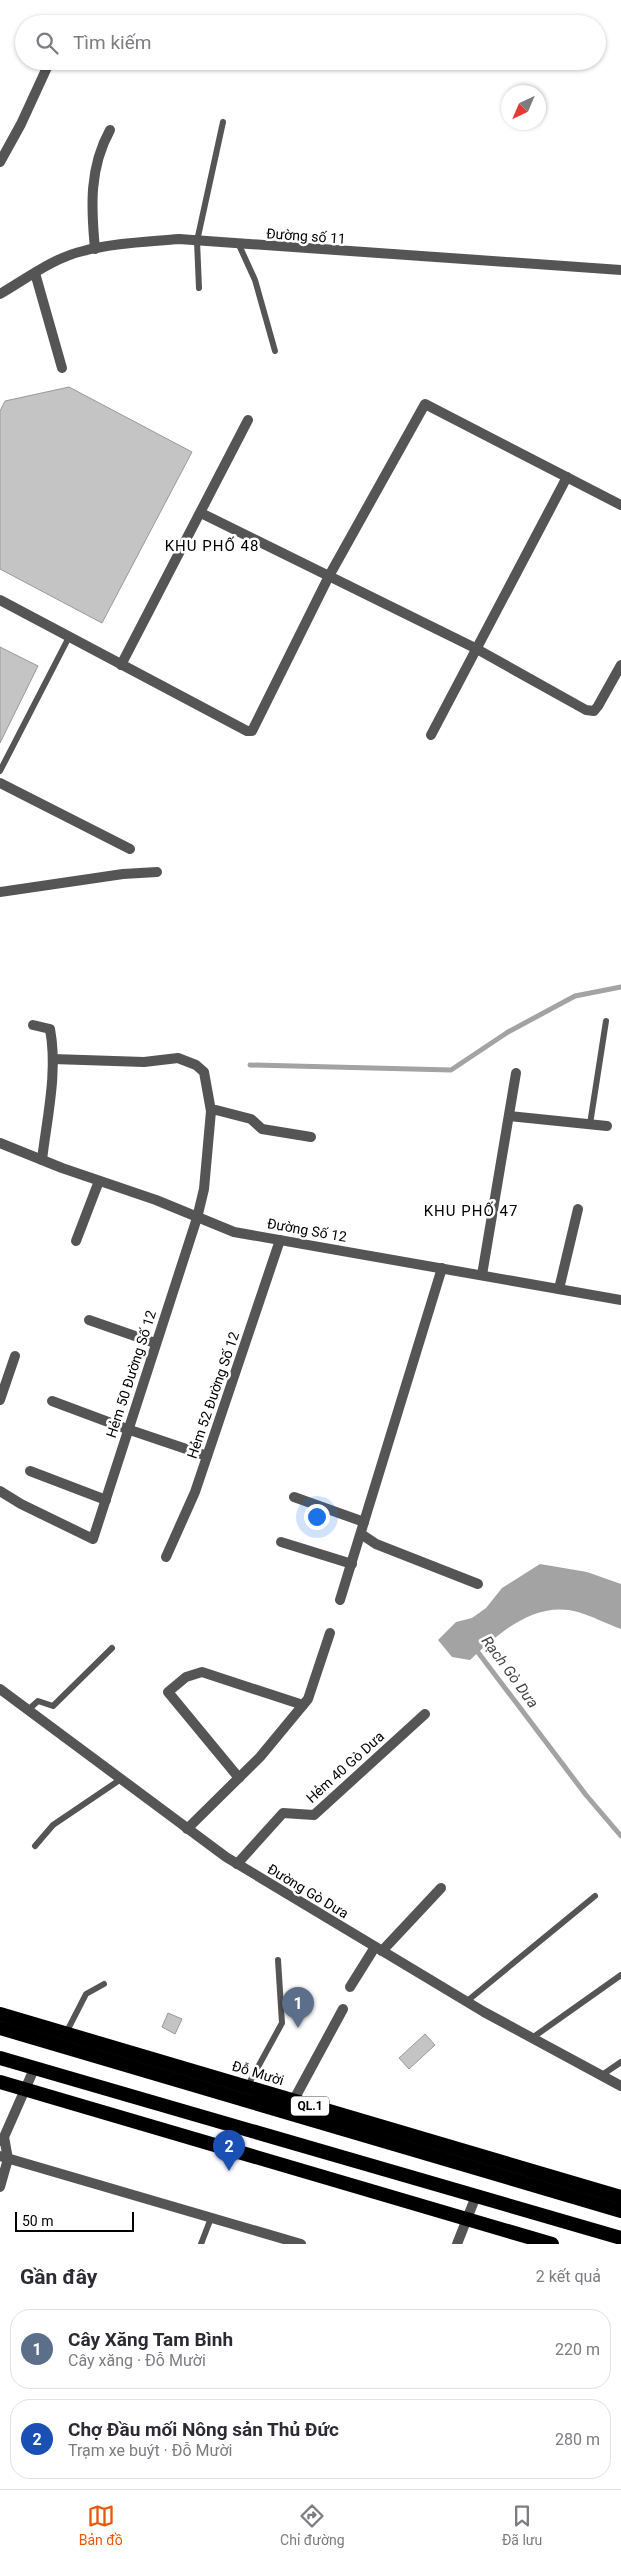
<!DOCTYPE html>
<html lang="vi">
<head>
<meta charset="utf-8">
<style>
  body { margin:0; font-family:Roboto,sans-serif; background:#f7f7f7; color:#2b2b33 }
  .compass { position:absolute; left:501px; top:85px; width:45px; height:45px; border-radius:50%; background:#fff; box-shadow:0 1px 4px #0004; rotate:224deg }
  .scale { position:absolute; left:15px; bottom:12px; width:119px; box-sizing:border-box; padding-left:5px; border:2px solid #000; border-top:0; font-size:14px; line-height:18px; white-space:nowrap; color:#000; -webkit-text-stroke:4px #fff; paint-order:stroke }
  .you { position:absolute; left:316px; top:1516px; width:18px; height:18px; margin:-12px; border:4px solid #fff; border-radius:50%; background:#1a73e8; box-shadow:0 0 0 8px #1a73e833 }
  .badge { display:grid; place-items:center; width:32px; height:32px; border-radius:50%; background:#ea580c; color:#fff; font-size:16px; font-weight:700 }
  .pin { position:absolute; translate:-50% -41px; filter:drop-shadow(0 1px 2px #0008) }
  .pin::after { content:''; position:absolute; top:26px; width:18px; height:15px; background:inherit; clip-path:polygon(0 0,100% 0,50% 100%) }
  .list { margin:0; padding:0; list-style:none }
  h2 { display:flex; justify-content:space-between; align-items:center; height:65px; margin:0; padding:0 20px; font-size:21px }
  h2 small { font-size:16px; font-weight:400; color:#7c7c81 }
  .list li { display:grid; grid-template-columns:32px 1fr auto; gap:15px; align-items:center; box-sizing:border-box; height:80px; margin:0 10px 10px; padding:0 10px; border:1px solid #e1e1e2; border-radius:20px }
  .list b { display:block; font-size:19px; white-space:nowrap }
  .list p { margin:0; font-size:16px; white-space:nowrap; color:#7c7c81 }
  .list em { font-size:16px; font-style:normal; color:#7c7c81 }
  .icon { flex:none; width:28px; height:28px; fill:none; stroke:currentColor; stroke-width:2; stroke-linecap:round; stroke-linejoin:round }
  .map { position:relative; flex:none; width:621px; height:2244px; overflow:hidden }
  .search { position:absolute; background:#fff; box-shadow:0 1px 4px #0004; left:15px; right:15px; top:15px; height:55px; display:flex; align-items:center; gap:12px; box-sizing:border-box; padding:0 18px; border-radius:28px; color:#7c7c81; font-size:19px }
  .sheet { height:245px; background:#fff }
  nav { display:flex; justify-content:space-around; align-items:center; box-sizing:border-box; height:70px; border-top:1px solid #e1e1e2; background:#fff; font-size:14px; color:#7c7c81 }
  nav a { display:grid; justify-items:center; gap:2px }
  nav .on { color:#ea580c }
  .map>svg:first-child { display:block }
  .water { fill:#a3a3a3 }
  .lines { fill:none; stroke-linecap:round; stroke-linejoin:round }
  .stream { stroke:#a3a3a3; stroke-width:5 }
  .building { fill:#c4c4c4; stroke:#999 }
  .service { stroke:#555; stroke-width:6 }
  .minor { stroke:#555; stroke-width:10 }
  .tertiary { stroke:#555; stroke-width:10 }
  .trunk { stroke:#000; stroke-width:14 }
  .labels { text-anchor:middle; stroke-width:5; stroke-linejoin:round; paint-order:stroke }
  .shield { fill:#fff; stroke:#4c4c4c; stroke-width:1 }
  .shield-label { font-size:12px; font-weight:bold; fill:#000 }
  .street-label { font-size:14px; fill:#000; stroke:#fff }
  .neighbourhood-label { font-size:15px; letter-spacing:1px; fill:#000; stroke:#fff }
  .water-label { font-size:15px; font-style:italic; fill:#444; stroke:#fff }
</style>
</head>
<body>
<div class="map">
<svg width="621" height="2244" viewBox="0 0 621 2244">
  <rect width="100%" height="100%" fill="#fff"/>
  <path class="water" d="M 540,1564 L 587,1572 L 621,1584 L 621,1629 C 607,1624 592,1616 578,1612 C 535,1600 499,1633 470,1660 L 452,1657 L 438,1640 L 456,1622 L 472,1618 L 486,1608 L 502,1588 Z"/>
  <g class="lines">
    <g class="stream">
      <polyline points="250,1065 451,1070 508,1032 575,996 621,987"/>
      <polyline points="474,1647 586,1795 621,1836"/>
    </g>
  </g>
  <g class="building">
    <polygon points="69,387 192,452 102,623 0,569 0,411 5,401"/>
    <polygon points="0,647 38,666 0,743"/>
    <polygon points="168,2013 182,2019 175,2034 162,2027"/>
    <polygon points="425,2034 435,2045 409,2069 399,2058"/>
  </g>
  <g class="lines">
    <g class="service">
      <polyline points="239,245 255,280 275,351"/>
      <polyline points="199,288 197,241 223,122"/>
      <polyline points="0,771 69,637"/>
      <polyline points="590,1124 606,1021"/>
      <polyline points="28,1710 38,1701 53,1706 112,1648"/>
      <polyline points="35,1846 53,1825 121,1779"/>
      <polyline points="466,2002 595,1896"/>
      <polyline points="66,2033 86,1994 104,1984"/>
      <polyline points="532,2038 621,1975"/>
      <polyline points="602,2075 621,2062"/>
      <polyline points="247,2087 282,2023 278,1960"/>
      <polyline points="201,2244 211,2218"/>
    </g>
    <g class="minor">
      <polyline points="0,162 21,124 50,61"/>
      <path d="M 95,249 C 91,207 89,168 110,130"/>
      <polyline points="35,273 62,368"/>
      <path d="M 0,294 C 26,279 53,258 83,251 C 114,243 147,242 179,239 L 621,270"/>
      <polyline points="201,513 475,648 586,710 594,711 598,706 621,665"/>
      <polyline points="0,600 247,731 252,731 329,576 425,404 621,505"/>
      <polyline points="121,665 248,420"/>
      <polyline points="431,735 567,477"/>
      <polyline points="0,783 130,849"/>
      <polyline points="0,892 123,874 157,872"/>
      <path d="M 33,1025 L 50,1029 C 58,1072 47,1117 42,1160"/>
      <polyline points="211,1111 216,1110 251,1119 262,1129 311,1137"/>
      <polyline points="509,1116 607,1126"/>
      <polyline points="0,1143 62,1168 156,1200 234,1232 621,1300"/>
      <polyline points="76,1241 99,1181"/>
      <polyline points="482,1275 516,1073"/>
      <polyline points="559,1289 578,1209"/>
      <polyline points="89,1320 155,1343"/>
      <polyline points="0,1400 15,1356"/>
      <polyline points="52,1401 127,1429 207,1456"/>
      <polyline points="30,1471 106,1500"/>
      <polyline points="0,1491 21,1504 93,1539 197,1218 204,1189 211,1111 204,1072 196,1065 178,1058 144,1062 53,1059"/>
      <polyline points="294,1497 364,1522"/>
      <polyline points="361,1534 376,1544 478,1584"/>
      <polyline points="281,1542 352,1564"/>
      <polyline points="166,1557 195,1492 280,1240"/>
      <polyline points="340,1600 442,1268"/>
      <polyline points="239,1778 168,1692 186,1677 202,1672 303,1705"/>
      <polyline points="187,1829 260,1757 308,1699 330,1633"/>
      <polyline points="237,1864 283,1813 314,1815 425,1714"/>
      <polyline points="382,1951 441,1888"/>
      <polyline points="350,1987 375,1947"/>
      <polyline points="291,2105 343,2009"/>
      <polyline points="0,2141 4,2137 34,2069"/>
      <polyline points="0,2156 301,2244"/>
      <polyline points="0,2187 8,2159 4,2137"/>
    </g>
    <g class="tertiary">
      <polyline points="0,1689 226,1857 484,2012 621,2086"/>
      <polyline points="457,2244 476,2196"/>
    </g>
    <g class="trunk">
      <polyline points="0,2014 621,2197"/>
      <polyline points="0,2028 621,2211"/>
      <polyline points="0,2058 621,2238"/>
      <polyline points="0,2082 552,2244"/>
    </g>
  </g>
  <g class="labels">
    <rect class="shield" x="291" y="2096.5" width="38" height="19" rx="4"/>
    <g class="shield-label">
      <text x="310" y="2110">QL.1</text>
    </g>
    <g class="street-label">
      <text transform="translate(306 236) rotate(4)" y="5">Đường số 11</text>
      <text transform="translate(307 1230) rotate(10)" y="5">Đường Số 12</text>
      <text transform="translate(131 1374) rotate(-72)" y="5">Hẻm 50 Đường Số 12</text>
      <text transform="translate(213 1395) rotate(-71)" y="5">Hẻm 52 Đường Số 12</text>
      <text transform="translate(345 1767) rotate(-42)" y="5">Hẻm 40 Gò Dưa</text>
      <text transform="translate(308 1891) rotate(31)" y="5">Đường Gò Dưa</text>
      <text transform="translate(258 2073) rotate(17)" y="5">Đỗ Mười</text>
    </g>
    <g class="neighbourhood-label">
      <text x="212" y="551">KHU PHỐ 48</text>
      <text x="471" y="1216">KHU PHỐ 47</text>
    </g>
    <g class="water-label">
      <text transform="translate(510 1672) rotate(54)" y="5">Rạch Gò Dưa</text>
    </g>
  </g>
</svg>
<svg class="compass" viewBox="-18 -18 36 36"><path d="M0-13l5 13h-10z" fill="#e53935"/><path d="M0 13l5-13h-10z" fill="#7c7c81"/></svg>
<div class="scale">50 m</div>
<div class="you"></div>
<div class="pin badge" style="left:298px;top:2028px;background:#5c6f8a">1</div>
<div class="pin badge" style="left:229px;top:2171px;background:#1a4fb4">2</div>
<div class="search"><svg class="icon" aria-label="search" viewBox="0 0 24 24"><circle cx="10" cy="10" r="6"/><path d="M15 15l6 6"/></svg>Tìm kiếm</div>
</div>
<section class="sheet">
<h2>Gần đây<small>2 kết quả</small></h2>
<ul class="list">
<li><span class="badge" style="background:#5c6f8a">1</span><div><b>Cây Xăng Tam Bình</b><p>Cây xăng · Đỗ Mười</p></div><em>220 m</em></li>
<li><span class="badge" style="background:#1a4fb4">2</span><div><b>Chợ Đầu mối Nông sản Thủ Đức</b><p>Trạm xe buýt · Đỗ Mười</p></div><em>280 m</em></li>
</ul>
</section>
<nav>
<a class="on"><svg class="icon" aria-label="map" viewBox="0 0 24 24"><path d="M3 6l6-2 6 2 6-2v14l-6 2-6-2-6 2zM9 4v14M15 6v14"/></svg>Bản đồ</a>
<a><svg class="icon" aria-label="directions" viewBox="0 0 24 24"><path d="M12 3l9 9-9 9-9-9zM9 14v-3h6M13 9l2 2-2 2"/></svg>Chỉ đường</a>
<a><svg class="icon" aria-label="saved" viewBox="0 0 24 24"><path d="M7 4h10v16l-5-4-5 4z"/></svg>Đã lưu</a>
</nav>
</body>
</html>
